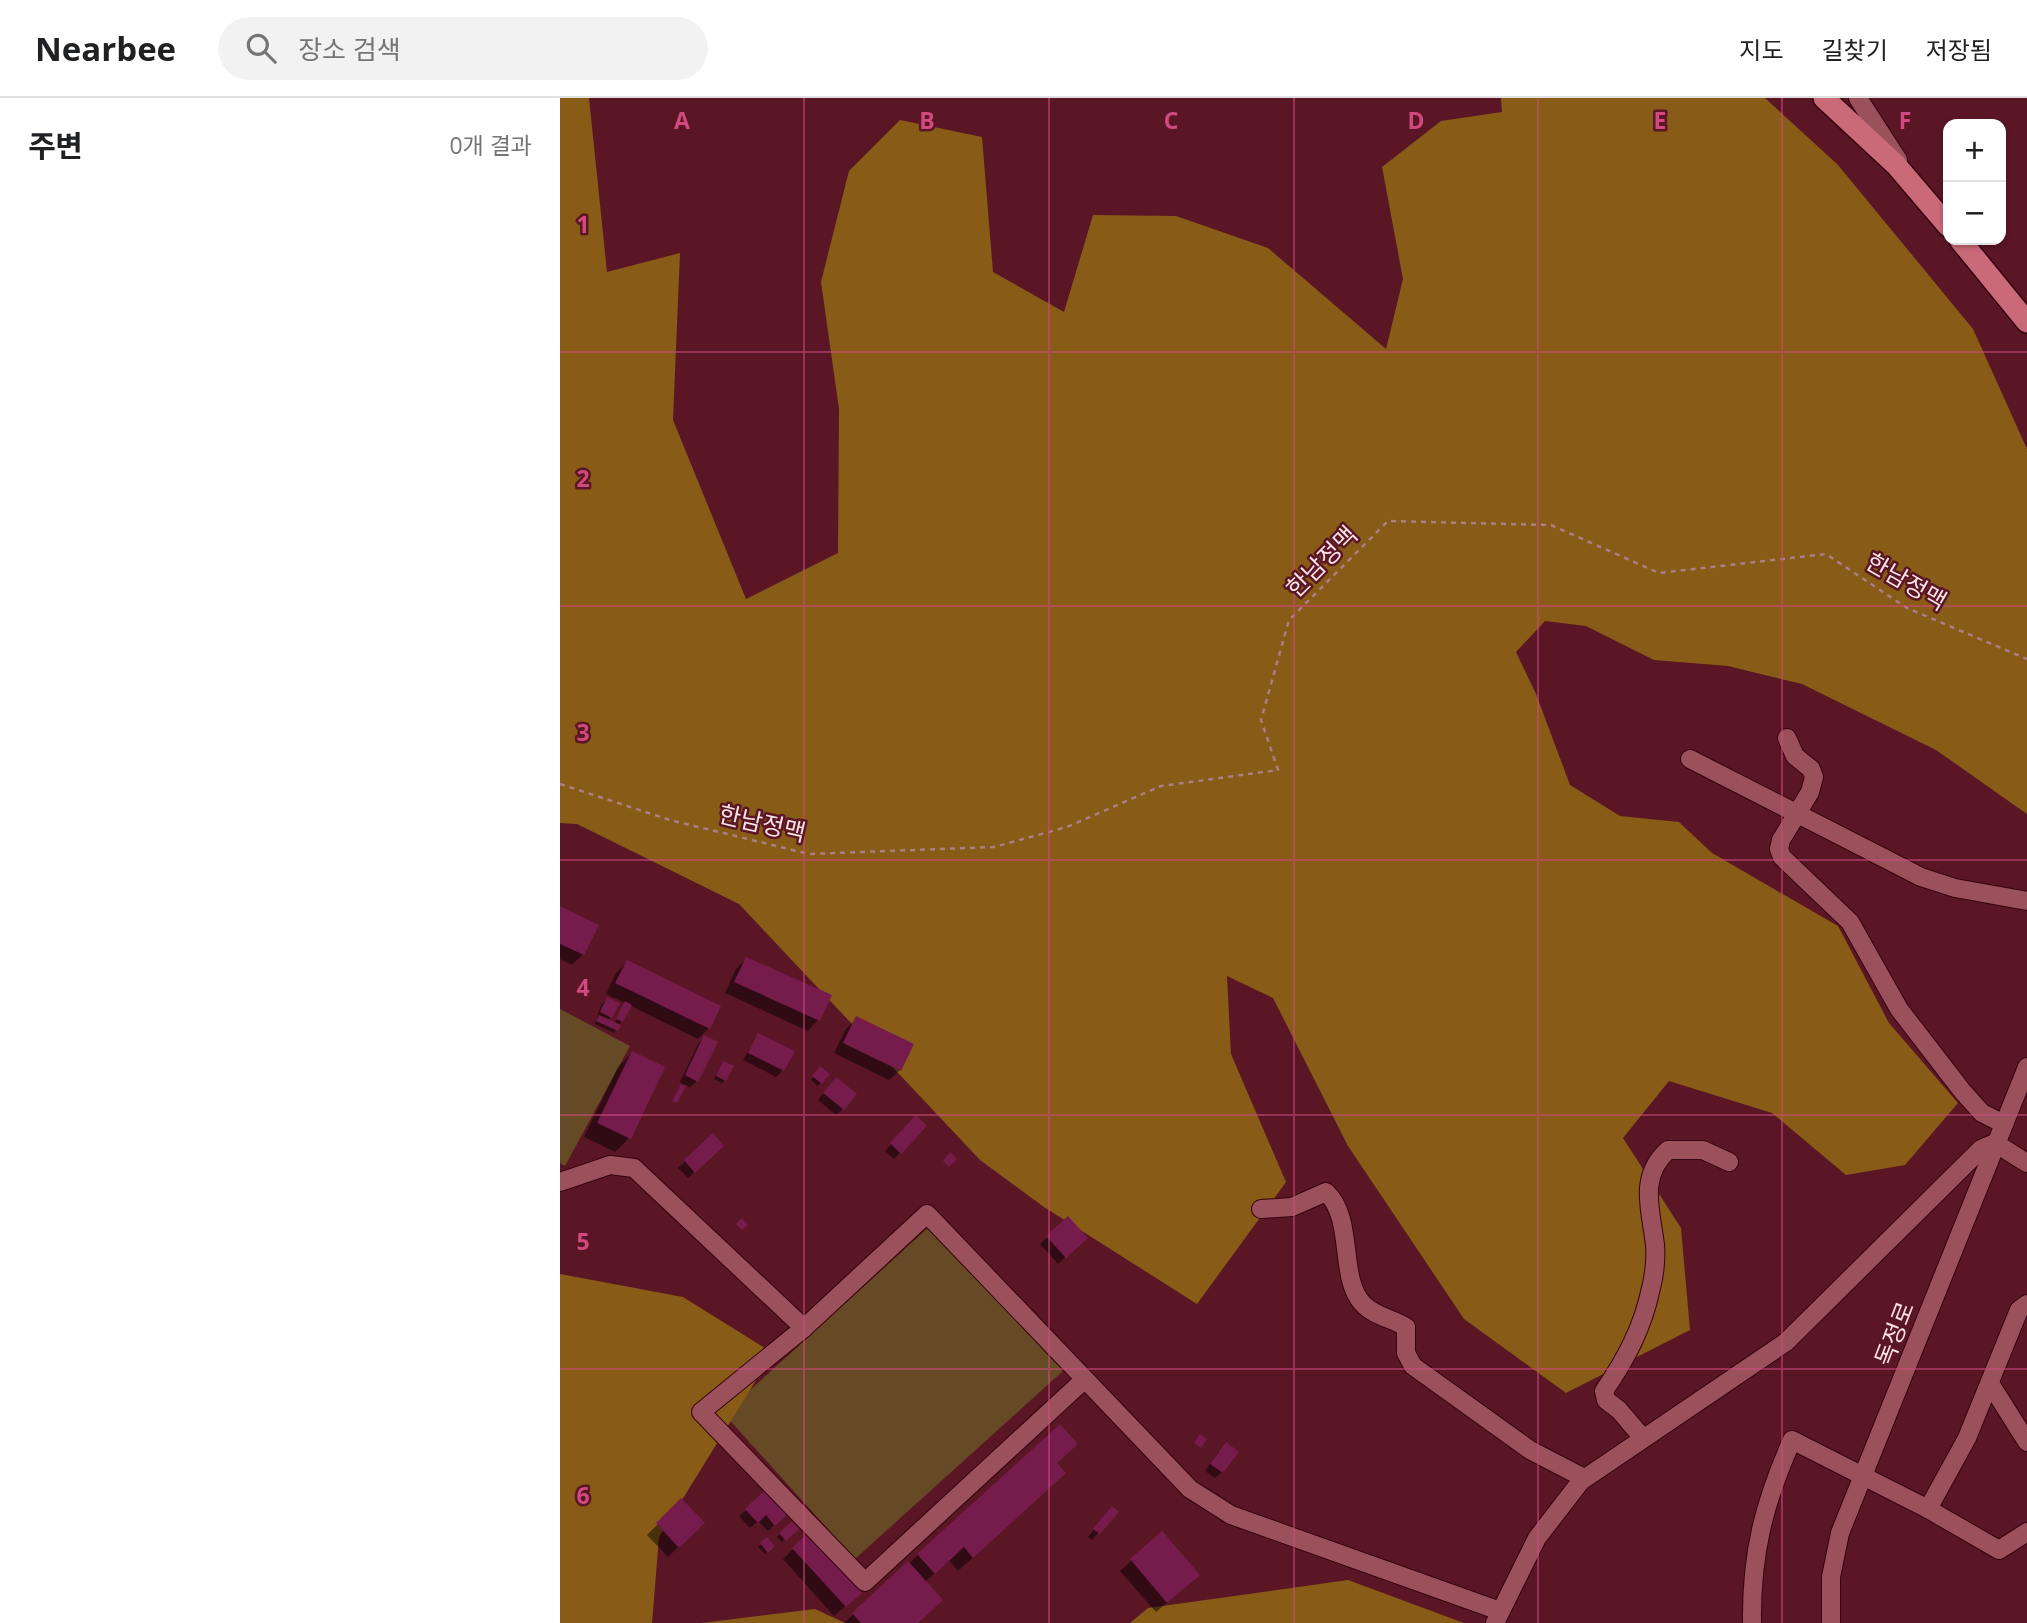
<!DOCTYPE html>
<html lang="ko">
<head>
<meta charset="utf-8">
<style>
  body { margin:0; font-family:"Open Sans","Noto Sans KR",sans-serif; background:#f2f2f2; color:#202124 }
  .controls { position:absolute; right:21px; top:21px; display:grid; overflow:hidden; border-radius:14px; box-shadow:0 2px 5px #0004 }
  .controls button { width:63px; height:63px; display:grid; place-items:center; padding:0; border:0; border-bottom:2px solid #e0e0e0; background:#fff; color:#202124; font:35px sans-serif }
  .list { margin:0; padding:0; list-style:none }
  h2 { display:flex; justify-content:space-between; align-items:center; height:91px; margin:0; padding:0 28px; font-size:30px }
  h2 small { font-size:23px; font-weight:400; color:#757577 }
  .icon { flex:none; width:38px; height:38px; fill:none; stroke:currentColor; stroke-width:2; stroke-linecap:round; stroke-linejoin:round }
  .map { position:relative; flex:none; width:1467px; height:1525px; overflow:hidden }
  header { display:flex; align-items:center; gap:42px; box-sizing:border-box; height:98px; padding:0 35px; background:#fff; border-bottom:2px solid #e0e0e0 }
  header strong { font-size:33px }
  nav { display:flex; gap:38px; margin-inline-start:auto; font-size:24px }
  .search { width:490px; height:63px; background:#f2f2f2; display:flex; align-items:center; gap:18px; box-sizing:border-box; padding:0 24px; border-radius:38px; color:#757577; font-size:26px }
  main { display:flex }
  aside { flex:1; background:#fff }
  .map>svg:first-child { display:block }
  .green { fill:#664a25 }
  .forest { fill:#885b17 }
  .shadow { fill:#0007 }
  .building { fill:#761c4d }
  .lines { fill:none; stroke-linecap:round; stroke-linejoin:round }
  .minor-casing { stroke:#360310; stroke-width:20 }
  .major-casing { stroke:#360310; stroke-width:24 }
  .path { stroke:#ac7e86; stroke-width:2.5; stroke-dasharray:5 5; stroke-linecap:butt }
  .minor { stroke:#9b515c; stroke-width:18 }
  .major { stroke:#ca6978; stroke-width:21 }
  .grid { fill:none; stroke:#d04a7d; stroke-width:2; stroke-opacity:0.55 }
  .labels { text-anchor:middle; stroke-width:5; stroke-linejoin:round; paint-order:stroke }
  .street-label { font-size:24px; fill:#fce2e4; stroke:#5a1625 }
  .grid-label { font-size:23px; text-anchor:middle; font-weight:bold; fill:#d04a7d; stroke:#5a1625; stroke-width:5; stroke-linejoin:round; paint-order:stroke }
</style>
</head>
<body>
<header>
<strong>Nearbee</strong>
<div class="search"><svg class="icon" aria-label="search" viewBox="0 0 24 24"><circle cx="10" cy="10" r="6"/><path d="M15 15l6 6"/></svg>장소 검색</div>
<nav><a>지도</a><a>길찾기</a><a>저장됨</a></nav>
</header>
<main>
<aside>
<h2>주변<small>0개 결과</small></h2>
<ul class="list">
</ul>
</aside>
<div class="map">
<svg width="1467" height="1525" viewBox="0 0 1467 1525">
  <rect width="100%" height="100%" fill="#5a1625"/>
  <g class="green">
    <polygon points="0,911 70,948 5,1068 0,1065"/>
    <polygon points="371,1127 503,1273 295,1461 164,1316"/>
  </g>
  <g class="forest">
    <polygon points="0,0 29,0 47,174 120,155 113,322 186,501 278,455 279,311 261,184 289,73 340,22 422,39 433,174 504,214 533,117 616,118 708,150 826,251 843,181 822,69 881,23 942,14 941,0 1205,0 1278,67 1413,231 1467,351 1467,716 1376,652 1242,586 1168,568 1094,562 1026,528 985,523 956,554 976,596 1010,687 1060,718 1119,724 1152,755 1278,828 1329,925 1398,1005 1345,1067 1286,1077 1212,1015 1109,983 1063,1040 1121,1130 1130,1232 1006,1295 904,1221 788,1048 713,900 667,878 671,956 726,1084 637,1206 484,1109 420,1062 179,806 17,726 0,725"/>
    <polygon points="0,1176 123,1199 213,1255 99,1439 92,1525 0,1525"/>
    <polygon points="788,1482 904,1525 570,1525 588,1510"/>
    <polygon points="255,1511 285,1525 142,1525"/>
  </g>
  <g class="shadow">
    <polygon points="0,810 23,856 12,867 0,861"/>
    <polygon points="186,861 269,898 258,922 248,933 165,895 176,871"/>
    <polygon points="67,864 149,930 138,941 71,908 54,935 35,926 41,907 47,901 51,919 47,922 54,926 65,905 46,896 56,875"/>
    <polygon points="297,920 340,972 329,982 274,955 286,931"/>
    <polygon points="199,937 223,972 216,979 183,962"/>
    <polygon points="145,939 137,983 130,989 124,986 113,1007 123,986 120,984 138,946"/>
    <polygon points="72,955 69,1040 55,1054 24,1039 58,969"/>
    <polygon points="163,965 165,982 162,985 154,981"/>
    <polygon points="260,970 267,976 258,988 251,982"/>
    <polygon points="269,988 283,1011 276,1017 258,1002"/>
    <polygon points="356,1020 365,1028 334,1061 325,1053"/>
    <polygon points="152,1037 162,1048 128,1080 118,1070"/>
    <polygon points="508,1121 525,1140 498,1166 480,1146"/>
    <polygon points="659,1353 662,1374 655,1380 645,1373"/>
    <polygon points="495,1366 490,1389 398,1473 389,1462 365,1484 357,1525 284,1525 358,1457"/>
    <polygon points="121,1403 143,1425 108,1459 87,1437"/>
    <polygon points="186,1412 225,1417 208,1433 198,1423 190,1430 179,1418"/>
    <polygon points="556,1414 532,1442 528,1439 546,1417"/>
    <polygon points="232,1425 237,1430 222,1444 217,1439"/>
    <polygon points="602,1436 627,1488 596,1514 560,1473"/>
    <polygon points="207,1442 213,1448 205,1456 198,1449"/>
    <polygon points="233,1451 289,1505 274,1518 223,1461"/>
  </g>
  <g class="building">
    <polygon points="0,808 39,827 24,857 0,846"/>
    <polygon points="186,859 272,897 260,923 174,884"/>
    <polygon points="67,862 161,908 150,931 55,885"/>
    <polygon points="47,899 60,905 52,920 40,914"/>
    <polygon points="65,903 72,907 63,924 56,921"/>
    <polygon points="39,917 61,927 58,933 36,923"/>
    <polygon points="296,918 354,946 341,973 283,945"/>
    <polygon points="198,935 235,953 224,973 188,955"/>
    <polygon points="144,937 158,944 138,984 125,977"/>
    <polygon points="72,953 105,969 71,1041 37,1025"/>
    <polygon points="163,963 174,968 166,983 156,978"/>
    <polygon points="260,968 270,976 262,986 252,978"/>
    <polygon points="276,979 297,996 284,1012 263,995"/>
    <polygon points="121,986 126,988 117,1005 112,1003"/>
    <polygon points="356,1017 367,1028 341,1056 330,1045"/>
    <polygon points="153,1035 164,1048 135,1075 124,1062"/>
    <polygon points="390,1054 397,1061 389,1069 383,1063"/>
    <polygon points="508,1118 528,1140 506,1160 486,1138"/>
    <polygon points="182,1120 188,1127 182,1132 175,1126"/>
    <polygon points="500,1326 518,1346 497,1365 506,1375 413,1460 404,1449 375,1476 357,1456"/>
    <polygon points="640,1336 647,1341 641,1350 634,1345"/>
    <polygon points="666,1344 679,1354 663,1375 650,1366"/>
    <polygon points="205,1392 227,1417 215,1428 206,1417 198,1425 185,1411"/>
    <polygon points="121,1400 145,1425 119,1450 96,1425"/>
    <polygon points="552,1408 559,1414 540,1436 533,1431"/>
    <polygon points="232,1423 239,1431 226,1443 219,1435"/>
    <polygon points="602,1433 640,1477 607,1505 570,1461"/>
    <polygon points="248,1435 302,1495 286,1509 232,1450"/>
    <polygon points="207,1439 215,1448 208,1455 200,1445"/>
    <polygon points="348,1463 383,1502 358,1525 301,1525 292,1515"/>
  </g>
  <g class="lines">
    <defs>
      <g id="minor">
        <polyline points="1298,0 1338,62"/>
        <polyline points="1227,640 1235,658 1251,671 1254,679 1250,694 1221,742 1219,751 1222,759 1290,824 1339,911 1403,994 1422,1015 1444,1026"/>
        <polyline points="1130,661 1361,779 1395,790 1467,803"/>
        <polyline points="1435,1045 1467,1065"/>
        <polyline points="0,1084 50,1067 74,1070 244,1230"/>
        <path d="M 701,1111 L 732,1109 L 766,1094 C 795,1121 778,1180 803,1206 C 815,1219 832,1220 846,1229 L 846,1255 L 853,1268 L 970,1352 L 1024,1380"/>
        <polyline points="525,1281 305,1484 141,1314 244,1230 367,1116 630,1391 671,1417 940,1513"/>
        <polyline points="1431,1287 1467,1344"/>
        <path d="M 1082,1339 L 1059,1312 L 1046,1302 L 1044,1293 C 1066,1261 1083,1229 1091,1190 C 1094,1178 1096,1160 1095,1147 C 1091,1112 1078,1079 1108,1052 L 1143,1052 L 1169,1064"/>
        <polyline points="1368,1411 1407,1340 1459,1212 1467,1206"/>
        <polyline points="935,1525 977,1440 1021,1383 1226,1244 1421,1051 1435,1045"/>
        <path d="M 1192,1525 C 1191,1456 1204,1405 1232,1342 L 1368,1411 L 1439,1452 L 1467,1434"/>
        <polyline points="1271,1525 1271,1479 1280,1435 1467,969"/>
      </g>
      <g id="major">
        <polyline points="1264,0 1336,67 1388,128"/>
        <polyline points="1400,142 1467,224"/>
      </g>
    </defs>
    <use href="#minor" class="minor-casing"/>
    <use href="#major" class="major-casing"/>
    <polyline class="path" points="0,686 110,722 249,756 434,749 507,729 601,688 718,672 701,622 729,522 828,423 991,427 1099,475 1266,456 1347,510 1467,561"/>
    <use href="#minor" class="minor"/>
    <use href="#major" class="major"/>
  </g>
  <path class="grid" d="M 244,0 L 244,1525M 489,0 L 489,1525M 734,0 L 734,1525M 978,0 L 978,1525M 1222,0 L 1222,1525M 0,254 L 1467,254M 0,508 L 1467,508M 0,762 L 1467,762M 0,1017 L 1467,1017M 0,1271 L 1467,1271"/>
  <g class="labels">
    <g class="street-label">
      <text transform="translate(762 464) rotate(-45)" y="8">한남정맥</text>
      <text transform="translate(1346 484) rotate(30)" y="8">한남정맥</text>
      <text transform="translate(202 726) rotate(13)" y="8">한남정맥</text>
      <text transform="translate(1335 1236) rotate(-69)" y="8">독정로</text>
    </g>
  </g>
  <g class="grid-label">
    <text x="122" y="31">A</text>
    <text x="367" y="31">B</text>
    <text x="611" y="31">C</text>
    <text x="856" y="31">D</text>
    <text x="1100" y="31">E</text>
    <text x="1345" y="31">F</text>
    <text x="23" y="135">1</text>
    <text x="23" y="389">2</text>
    <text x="23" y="643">3</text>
    <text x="23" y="898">4</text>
    <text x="23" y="1152">5</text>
    <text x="23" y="1406">6</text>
  </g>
</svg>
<div class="controls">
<button>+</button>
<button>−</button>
</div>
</div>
</main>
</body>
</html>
